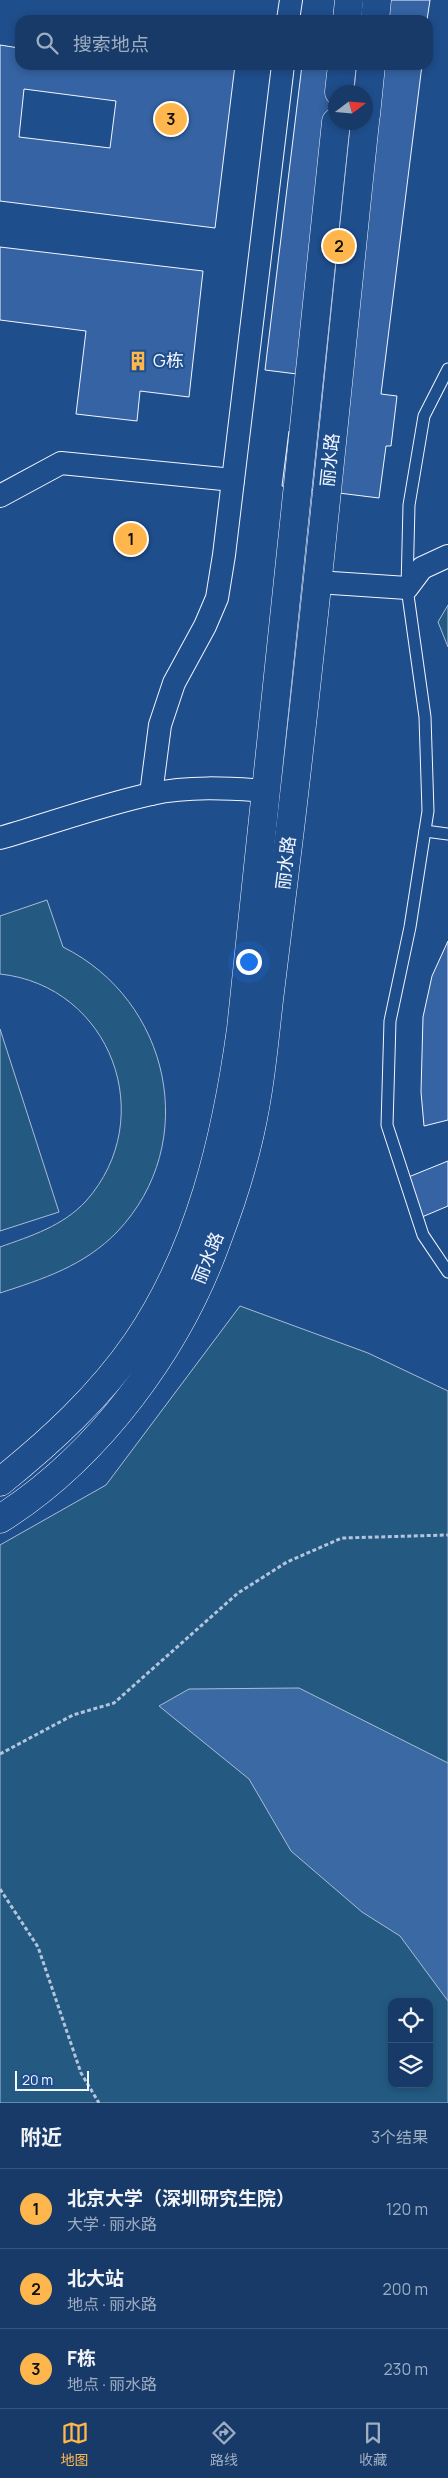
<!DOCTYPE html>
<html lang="zh">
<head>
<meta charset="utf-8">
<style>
  body { margin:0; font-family:Manrope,"Noto Sans SC",sans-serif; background:#244571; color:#f1f3f6 }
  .controls { position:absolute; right:15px; bottom:15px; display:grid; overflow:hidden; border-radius:10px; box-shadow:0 2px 8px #0003 }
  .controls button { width:45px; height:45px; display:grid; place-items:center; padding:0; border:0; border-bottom:1px solid #36547d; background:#173a69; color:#f1f3f6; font:25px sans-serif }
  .compass { position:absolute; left:328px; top:85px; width:45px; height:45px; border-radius:50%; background:#173a69; box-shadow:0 2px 8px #0003; rotate:74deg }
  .scale { position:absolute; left:15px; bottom:12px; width:74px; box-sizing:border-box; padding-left:5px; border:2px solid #f2f6ff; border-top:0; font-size:14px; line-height:18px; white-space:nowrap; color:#f2f6ff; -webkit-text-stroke:4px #1f4e8c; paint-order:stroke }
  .you { position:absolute; left:248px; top:961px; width:18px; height:18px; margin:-12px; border:4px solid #fff; border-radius:50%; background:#1a73e8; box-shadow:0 0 0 8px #1a73e833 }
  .badge { display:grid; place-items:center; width:32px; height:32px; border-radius:50%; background:#ffb74d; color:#111; font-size:16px; font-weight:700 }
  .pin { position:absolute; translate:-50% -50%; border:2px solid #fff; box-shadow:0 1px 5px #0006 }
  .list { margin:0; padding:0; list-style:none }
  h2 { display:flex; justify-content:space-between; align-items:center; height:65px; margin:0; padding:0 20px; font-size:21px }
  h2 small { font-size:16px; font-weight:400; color:#9eadc0 }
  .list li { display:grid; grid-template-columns:32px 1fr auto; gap:15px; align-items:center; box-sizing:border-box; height:80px; padding:0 20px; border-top:1px solid #36547d }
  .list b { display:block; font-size:19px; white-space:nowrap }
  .list p { margin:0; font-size:16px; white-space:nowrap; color:#9eadc0 }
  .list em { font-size:16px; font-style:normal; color:#9eadc0 }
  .icon { flex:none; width:28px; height:28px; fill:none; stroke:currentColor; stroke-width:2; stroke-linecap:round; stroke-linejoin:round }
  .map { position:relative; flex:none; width:448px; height:2103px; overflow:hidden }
  .search { position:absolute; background:#173a69; box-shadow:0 2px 8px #0003; left:15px; right:15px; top:15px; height:55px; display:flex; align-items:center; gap:12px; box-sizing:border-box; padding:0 18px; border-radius:15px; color:#9eadc0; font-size:19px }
  .sheet { height:305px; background:#173a69 }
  nav { display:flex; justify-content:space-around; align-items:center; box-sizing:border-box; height:70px; border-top:1px solid #36547d; background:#173a69; font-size:14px; color:#9eadc0 }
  nav a { display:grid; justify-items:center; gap:2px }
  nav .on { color:#ffb74d }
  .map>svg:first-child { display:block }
  .green { fill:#245a82; stroke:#a8bbd7; fill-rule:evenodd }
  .water { fill:#3b69a3; stroke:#a8bbd7 }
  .building { fill:#3563a3; stroke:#f2f6ff; fill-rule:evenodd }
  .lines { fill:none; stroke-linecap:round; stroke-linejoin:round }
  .lane-casing { stroke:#f2f6ff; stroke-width:13 }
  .street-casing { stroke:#f2f6ff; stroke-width:24 }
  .secondary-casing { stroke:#f2f6ff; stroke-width:29 }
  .path { stroke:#b3c4dc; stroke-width:3; stroke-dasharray:4 2.5; stroke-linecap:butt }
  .lane { stroke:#1f4e8c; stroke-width:11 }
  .street { stroke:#1f4e8c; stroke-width:22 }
  .secondary { stroke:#1f4e8c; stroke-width:28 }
  .labels { text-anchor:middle; stroke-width:4; stroke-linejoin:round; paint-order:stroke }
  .poi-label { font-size:18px; fill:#f2f6ff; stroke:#1f4e8c; text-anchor:start }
  .street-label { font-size:18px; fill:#f2f6ff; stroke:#1f4e8c }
</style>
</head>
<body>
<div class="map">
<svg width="448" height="2103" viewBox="0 0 448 2103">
  <rect width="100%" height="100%" fill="#1f4e8c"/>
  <g class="green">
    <polygon points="448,605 448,647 438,622"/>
    <path d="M 47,900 L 63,947 C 170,1000 202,1143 117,1232 C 84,1266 43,1279 0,1293 L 0,1247 C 31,1236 63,1226 86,1201 C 160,1118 111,986 0,974 L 0,916 Z"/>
    <polygon points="0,1029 59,1212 0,1231"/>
    <path d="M 240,1306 L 368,1353 L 448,1391 L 448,2103 L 0,2103 L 0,1545 L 106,1485 ZM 392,2002 L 429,2002 L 429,2084 L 392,2084 Z"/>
  </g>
  <polygon class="water" points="299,1688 448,1763 448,2001 400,1936 362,1912 291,1851 249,1779 159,1706 189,1689"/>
  <g class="building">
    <polygon points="351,0 430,0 427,20 349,20"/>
    <polygon points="22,18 42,20 22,20"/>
    <path d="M 20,37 L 20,65 L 235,65 L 215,228 L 0,201 L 0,45 L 19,48 ZM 24,89 L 116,101 L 110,148 L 19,137 Z"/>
    <path d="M 302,65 L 422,65 L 381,394 L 397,396 L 391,446 L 386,446 L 379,498 L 282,486 L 289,431 L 298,432 L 305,375 L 265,370 ZM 336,92 L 366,92 L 366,122 L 336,122 Z"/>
    <polygon points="0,247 203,271 189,397 140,391 137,421 76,414 86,331 0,320"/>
    <polygon points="448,941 448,1120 424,1126 421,1092 423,1017 432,976"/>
    <polygon points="448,1161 448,1206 422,1217 406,1178"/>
  </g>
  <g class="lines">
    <defs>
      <g id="lane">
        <polyline points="448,369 424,416 409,505 407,588 425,717 428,811 410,927 390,1021 387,1125 423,1235 448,1272"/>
        <polyline points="425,831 448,834"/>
      </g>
      <g id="street">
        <polyline points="288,20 291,0"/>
        <polyline points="0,496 61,463 233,480"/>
        <polyline points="317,582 407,588 422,568 448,556"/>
        <polyline points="151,794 160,725 174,683 205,626 217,598 224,555 283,65"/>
        <path d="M 0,838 C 49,824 101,805 151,794 C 188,786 228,788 266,791"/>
      </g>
      <g id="secondary">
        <polyline points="347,20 349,0"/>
        <polyline points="375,20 377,0"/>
        <polyline points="339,92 342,65"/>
        <polyline points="366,115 371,65"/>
        <path d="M 0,1482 C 51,1441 100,1396 137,1342 C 200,1249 226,1138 241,1029 L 336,122"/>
        <path d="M 0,1519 C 98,1457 178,1349 217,1240 C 230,1206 242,1169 250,1133 C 260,1089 264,1044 269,1000 C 276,943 283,886 290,829 C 318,594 340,358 365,122"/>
      </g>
    </defs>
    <use href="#lane" class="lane-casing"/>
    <use href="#street" class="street-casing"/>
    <use href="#secondary" class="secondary-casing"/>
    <g class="path">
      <polyline points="0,1754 73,1715 114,1703 238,1593 287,1562 342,1538 448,1535"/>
      <polyline points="0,1889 38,1947 81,2073 99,2103"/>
    </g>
    <use href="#lane" class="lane"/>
    <use href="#street" class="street"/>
    <use href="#secondary" class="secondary"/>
  </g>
  <defs>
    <symbol id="building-bare" viewBox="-9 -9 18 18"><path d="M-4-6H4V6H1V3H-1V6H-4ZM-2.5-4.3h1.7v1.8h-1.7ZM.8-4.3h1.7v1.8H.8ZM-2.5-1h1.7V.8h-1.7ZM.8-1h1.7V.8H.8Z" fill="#ffb74d" stroke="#1f4e8c" stroke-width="2.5" paint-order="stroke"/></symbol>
  </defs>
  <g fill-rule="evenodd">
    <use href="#building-bare" x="124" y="347" width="28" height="28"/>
  </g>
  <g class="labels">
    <g class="poi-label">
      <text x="153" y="367">G栋</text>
    </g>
    <g class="street-label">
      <text transform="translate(330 460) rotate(-84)" y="6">丽水路</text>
      <text transform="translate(286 863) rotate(-83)" y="6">丽水路</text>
      <text transform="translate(208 1258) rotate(-68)" y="6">丽水路</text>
    </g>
  </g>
</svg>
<div class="controls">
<button><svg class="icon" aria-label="locate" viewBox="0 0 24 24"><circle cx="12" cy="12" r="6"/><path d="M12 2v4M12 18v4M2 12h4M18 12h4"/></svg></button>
<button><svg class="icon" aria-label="layers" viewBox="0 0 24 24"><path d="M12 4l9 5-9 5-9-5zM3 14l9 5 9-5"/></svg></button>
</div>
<svg class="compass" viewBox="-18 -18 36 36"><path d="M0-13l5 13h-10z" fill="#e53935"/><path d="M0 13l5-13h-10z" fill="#9eadc0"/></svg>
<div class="scale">20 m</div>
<div class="you"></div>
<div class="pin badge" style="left:131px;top:539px">1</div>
<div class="pin badge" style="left:339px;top:246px">2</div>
<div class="pin badge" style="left:171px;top:119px">3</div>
<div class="search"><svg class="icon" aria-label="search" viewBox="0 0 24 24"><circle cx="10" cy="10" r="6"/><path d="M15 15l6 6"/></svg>搜索地点</div>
</div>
<section class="sheet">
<h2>附近<small>3个结果</small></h2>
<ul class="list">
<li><span class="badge">1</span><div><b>北京大学（深圳研究生院）</b><p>大学 · 丽水路</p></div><em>120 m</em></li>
<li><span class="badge">2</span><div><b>北大站</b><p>地点 · 丽水路</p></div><em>200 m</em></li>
<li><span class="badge">3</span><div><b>F栋</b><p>地点 · 丽水路</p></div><em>230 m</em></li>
</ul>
</section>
<nav>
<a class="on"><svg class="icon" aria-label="map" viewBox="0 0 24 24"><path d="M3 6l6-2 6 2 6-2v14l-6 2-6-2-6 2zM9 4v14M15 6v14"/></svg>地图</a>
<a><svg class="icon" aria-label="directions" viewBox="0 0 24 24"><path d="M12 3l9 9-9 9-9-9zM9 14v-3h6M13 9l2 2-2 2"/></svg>路线</a>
<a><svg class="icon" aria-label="saved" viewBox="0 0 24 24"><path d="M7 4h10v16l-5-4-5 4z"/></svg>收藏</a>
</nav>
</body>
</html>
